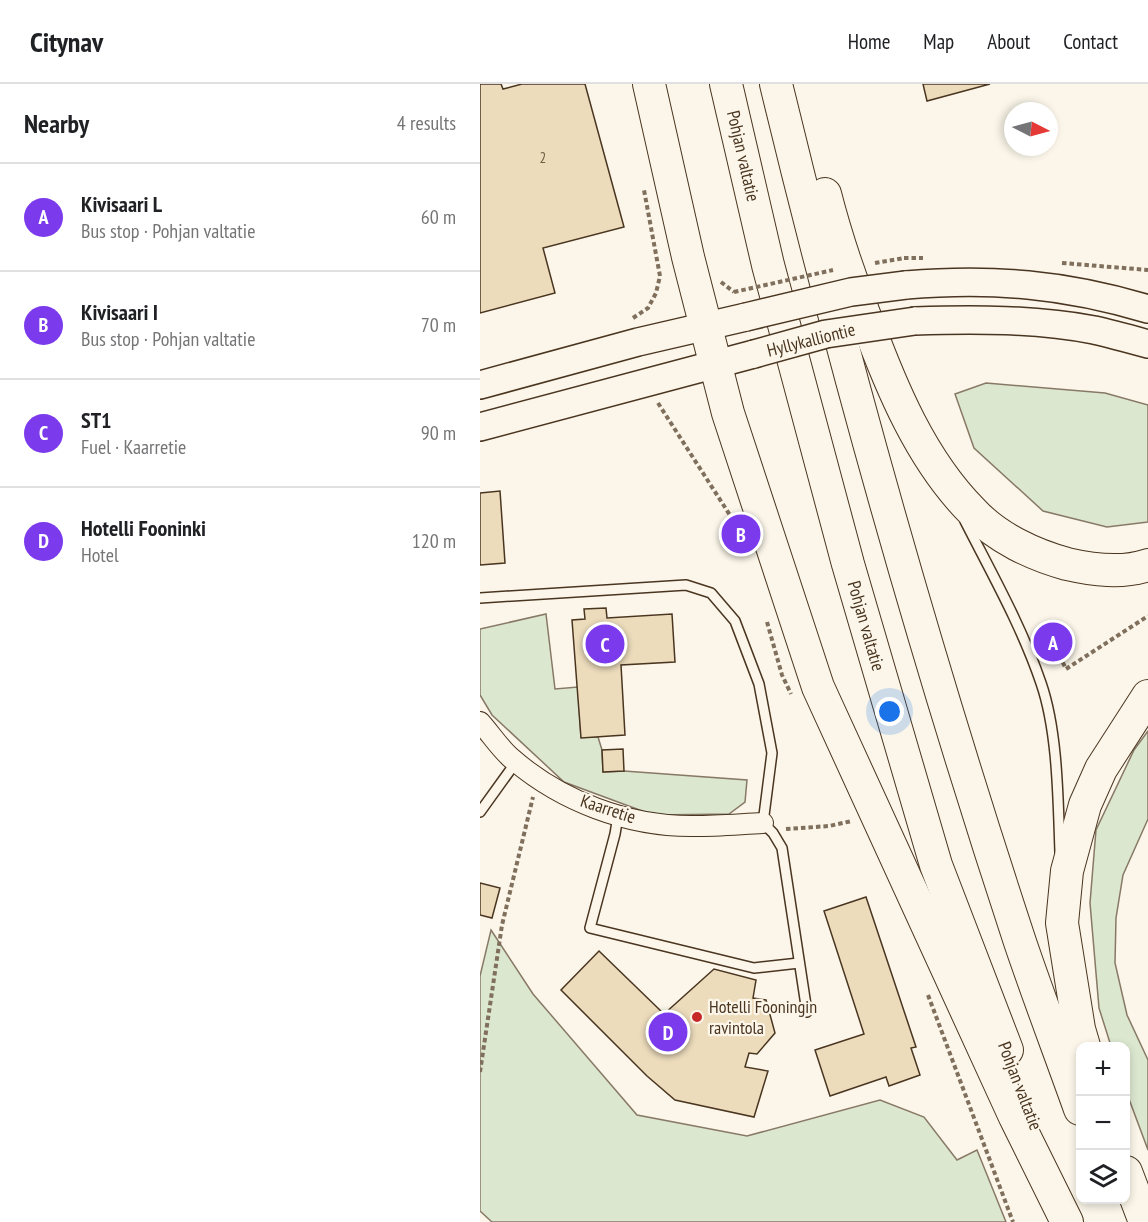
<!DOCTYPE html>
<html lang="en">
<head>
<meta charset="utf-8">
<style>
  body { margin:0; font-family:"PT Sans Narrow",sans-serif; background:#f6f6f6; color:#202124 }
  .controls { position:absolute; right:18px; bottom:18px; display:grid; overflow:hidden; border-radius:12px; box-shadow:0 3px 9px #0003 }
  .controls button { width:54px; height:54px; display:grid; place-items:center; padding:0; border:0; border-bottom:2px solid #e0e0e0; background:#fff; color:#202124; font:30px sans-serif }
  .compass { position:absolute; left:524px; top:18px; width:54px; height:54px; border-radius:50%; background:#fff; box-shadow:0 3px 9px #0003; rotate:96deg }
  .you { position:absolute; left:410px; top:628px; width:21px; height:21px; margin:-15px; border:4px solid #fff; border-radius:50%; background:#1a73e8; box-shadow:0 0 0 9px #1a73e833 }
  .badge { display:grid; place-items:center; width:39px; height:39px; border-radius:50%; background:#7c3aed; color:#fff; font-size:20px; font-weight:700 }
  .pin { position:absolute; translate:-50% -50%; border:3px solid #fff; box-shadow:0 2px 6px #0006 }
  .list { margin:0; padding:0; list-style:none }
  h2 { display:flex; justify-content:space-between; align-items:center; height:78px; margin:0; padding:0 24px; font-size:26px }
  h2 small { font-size:20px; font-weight:400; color:#757577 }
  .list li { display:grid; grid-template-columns:39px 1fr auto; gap:18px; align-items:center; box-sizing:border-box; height:108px; padding:0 24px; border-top:2px solid #e0e0e0 }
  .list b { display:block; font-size:22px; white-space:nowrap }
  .list p { margin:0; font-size:20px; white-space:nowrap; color:#757577 }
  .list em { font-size:20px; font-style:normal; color:#757577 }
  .icon { flex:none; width:33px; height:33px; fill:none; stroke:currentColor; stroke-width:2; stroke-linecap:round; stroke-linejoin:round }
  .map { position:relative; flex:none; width:668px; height:1138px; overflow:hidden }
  header { display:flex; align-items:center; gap:36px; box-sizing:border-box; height:84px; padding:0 30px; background:#fff; border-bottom:2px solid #e0e0e0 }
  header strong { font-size:28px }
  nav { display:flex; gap:33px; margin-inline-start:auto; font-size:21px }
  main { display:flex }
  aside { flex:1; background:#fff }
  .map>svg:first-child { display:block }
  .green { fill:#dce7d0; stroke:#887966; stroke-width:1.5 }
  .building { fill:#ecdcbc; stroke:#4a3520; stroke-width:1.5 }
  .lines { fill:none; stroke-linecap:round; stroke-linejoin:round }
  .service-casing { stroke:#4a3520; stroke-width:12 }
  .minor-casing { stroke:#4a3520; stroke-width:22 }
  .secondary-casing { stroke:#4a3520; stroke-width:30 }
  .trunk-casing { stroke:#4a3520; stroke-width:34 }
  .path { stroke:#7f6f5c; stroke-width:4; stroke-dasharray:4.5 3; stroke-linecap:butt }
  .service { stroke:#fbf6e9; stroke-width:9 }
  .minor { stroke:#fbf6e9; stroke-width:20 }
  .secondary { stroke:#fbf6e9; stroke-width:27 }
  .trunk { stroke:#fbf6e9; stroke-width:32 }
  .secondary-bridge-casing { stroke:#4a3520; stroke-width:30; stroke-linecap:butt }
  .path-bridge { stroke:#7f6f5c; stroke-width:4; stroke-dasharray:4.5 3; stroke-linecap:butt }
  .secondary-bridge { stroke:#fbf6e9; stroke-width:27 }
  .poi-dot { fill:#c62828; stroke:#fbf6e9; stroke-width:2 }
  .labels { text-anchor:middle; stroke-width:4.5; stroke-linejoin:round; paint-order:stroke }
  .number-label { font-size:15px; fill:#725f47 }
  .street-label { font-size:18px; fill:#4a3520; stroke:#fbf6e9 }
  .poi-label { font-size:18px; fill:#4a3520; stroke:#fbf6e9; text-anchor:start }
</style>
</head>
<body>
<header>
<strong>Citynav</strong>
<nav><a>Home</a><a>Map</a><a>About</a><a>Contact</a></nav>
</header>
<main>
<aside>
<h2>Nearby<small>4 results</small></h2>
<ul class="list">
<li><span class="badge">A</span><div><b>Kivisaari L</b><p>Bus stop · Pohjan valtatie</p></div><em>60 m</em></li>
<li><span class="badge">B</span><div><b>Kivisaari I</b><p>Bus stop · Pohjan valtatie</p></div><em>70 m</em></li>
<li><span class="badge">C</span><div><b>ST1</b><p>Fuel · Kaarretie</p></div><em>90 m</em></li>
<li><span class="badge">D</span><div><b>Hotelli Fooninki</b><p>Hotel</p></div><em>120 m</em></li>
</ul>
</aside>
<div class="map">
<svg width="668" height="1138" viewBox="0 0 668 1138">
  <rect width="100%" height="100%" fill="#fbf6e9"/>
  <g class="green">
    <polygon points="506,299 625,309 668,321 668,438 627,443 563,427 494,364 475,310"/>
    <polygon points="66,530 75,605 98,603 101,653 118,653 122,666 123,688 144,687 267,696 265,718 249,730 173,731 84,698 12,631 0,611 0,545"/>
    <polygon points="668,647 668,735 643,791 636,834 635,879 647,931 668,976 668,1066 646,1007 646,962 631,962 619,924 610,819 616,746 654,666"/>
    <polygon points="11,846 53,910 157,1031 267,1052 400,1016 444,1033 477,1076 497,1066 526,1138 12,1138 0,1127 0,892"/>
  </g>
  <g class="building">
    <polygon points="0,0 21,0 23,5 42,0 105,0 144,143 63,164 75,209 0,229"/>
    <polygon points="443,0 510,0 447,17"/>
    <polygon points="20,407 25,479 0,481 0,409"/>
    <polygon points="126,524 127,534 192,530 195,578 141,581 145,651 101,654 92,536 105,535 104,525"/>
    <polygon points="143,665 144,687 123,688 122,666"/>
    <polygon points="0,799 20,804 12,834 0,831"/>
    <polygon points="386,813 436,963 431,964 440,991 409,1002 406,993 350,1012 335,966 384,950 344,827"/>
    <polygon points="119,867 184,930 234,885 276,896 273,914 286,916 295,949 277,970 269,969 265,983 288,987 274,1033 195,1016 167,992 81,906"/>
  </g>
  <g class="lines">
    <defs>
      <g id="service">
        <path d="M 485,437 C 512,490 542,543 561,599 C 578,648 578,716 580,768"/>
        <polyline points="0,514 206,501 231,509 255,537 279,600 292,669 283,739 293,749 302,764 327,928"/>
        <polyline points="0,728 36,678"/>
        <polyline points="138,732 135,750 110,844 274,884 319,879"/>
      </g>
      <path id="minor" d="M 0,638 C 10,649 19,663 30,673 C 80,717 148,743 215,742 C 237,742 261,740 283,739"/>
      <g id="secondary">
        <path d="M 426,201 C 513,194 584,200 668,225"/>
        <path d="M 435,237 C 495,235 556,235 614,246 C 632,250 650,255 668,260"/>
        <polyline points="0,301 158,258 266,233"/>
        <polyline points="0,343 274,270"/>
      </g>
      <g id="trunk">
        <polyline points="169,0 208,173 248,329 338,603 535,1033 587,1138"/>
        <polyline points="246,0 288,181 368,480 456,781 527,966"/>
        <path d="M 296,0 C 366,289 447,576 540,858 C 559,914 580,969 600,1025"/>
        <path d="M 345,110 C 356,153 370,194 386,235 C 411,303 441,376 493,428 C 517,454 554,471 587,480 C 613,486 642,490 668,481"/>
        <polyline points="604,962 599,945 582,839 587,787 605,721 621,685 668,612"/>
        <polyline points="646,1088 665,1138"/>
      </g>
    </defs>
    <use href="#service" class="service-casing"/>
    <use href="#minor" class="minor-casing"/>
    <use href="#secondary" class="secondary-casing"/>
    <use href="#trunk" class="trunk-casing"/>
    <g class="path">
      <polyline points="424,174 443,174"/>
      <polyline points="582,179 668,186"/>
      <polyline points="241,198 254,208"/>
      <polyline points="153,234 168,224 176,209 180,192 164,106"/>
      <polyline points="178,319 255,439"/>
      <polyline points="287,538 302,591 311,610"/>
      <polyline points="573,558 586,585 668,532"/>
      <polyline points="306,745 349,742 372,737"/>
      <polyline points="448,911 533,1138"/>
      <polyline points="0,988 22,841 53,713"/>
    </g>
    <use href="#service" class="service"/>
    <use href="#minor" class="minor"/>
    <use href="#secondary" class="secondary"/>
    <use href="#trunk" class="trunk"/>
    <defs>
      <g id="secondary-bridge">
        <polyline points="266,233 371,208 426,201"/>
        <polyline points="274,270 346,250 435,237"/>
      </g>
    </defs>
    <use href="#secondary-bridge" class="secondary-bridge-casing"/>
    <g class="path-bridge">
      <polyline points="395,179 424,174"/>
      <polyline points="254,208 353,186"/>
    </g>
    <use href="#secondary-bridge" class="secondary-bridge"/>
  </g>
  <circle class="poi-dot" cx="217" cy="933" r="6"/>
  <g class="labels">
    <g class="number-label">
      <text x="63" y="79">2</text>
    </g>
    <g class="street-label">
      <text transform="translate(263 72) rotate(77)" y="6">Pohjan valtatie</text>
      <text transform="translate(331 256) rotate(-14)" y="6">Hyllykalliontie</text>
      <text transform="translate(386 542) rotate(74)" y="6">Pohjan valtatie</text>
      <text transform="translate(128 725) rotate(18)" y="6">Kaarretie</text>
      <text transform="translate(540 1002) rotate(69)" y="6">Pohjan valtatie</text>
    </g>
    <g class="poi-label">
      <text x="229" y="929">Hotelli Fooningin<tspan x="229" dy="21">ravintola</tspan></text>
    </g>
  </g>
</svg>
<div class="controls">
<button>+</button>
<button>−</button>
<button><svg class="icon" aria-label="layers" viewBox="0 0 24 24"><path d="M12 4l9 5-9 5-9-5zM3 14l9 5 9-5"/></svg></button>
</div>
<svg class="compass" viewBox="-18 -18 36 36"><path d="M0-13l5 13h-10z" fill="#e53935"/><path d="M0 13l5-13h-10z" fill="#757577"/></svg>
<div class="you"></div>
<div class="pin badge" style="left:573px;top:558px">A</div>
<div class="pin badge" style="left:261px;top:450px">B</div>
<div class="pin badge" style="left:125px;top:560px">C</div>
<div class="pin badge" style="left:188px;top:948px">D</div>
</div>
</main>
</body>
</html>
